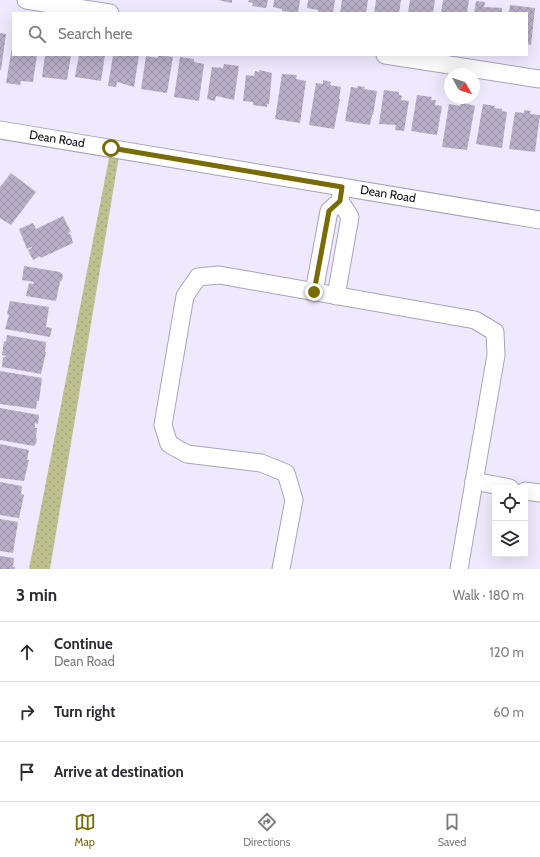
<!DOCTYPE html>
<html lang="en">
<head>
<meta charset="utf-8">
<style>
  body { margin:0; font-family:Cabin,sans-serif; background:#f2f2f3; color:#2b2b33 }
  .controls { position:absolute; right:12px; bottom:12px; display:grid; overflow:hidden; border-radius:0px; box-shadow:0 4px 16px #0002 }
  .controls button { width:36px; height:36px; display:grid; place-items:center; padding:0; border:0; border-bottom:1px solid #e1e1e2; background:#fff; color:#2b2b33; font:20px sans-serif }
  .compass { position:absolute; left:444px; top:68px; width:36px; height:36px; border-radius:50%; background:#fff; box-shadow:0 4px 16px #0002; rotate:129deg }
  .stop { position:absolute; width:12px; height:12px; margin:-9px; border:3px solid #796c07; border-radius:50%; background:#fff }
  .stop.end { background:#796c07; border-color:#fff; box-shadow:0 1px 4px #0008 }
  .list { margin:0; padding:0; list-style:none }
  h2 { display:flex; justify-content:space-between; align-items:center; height:52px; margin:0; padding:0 16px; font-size:17px }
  h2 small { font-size:13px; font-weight:400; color:#7c7c81 }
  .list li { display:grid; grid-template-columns:26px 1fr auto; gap:12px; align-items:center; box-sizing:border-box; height:60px; padding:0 16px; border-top:1px solid #e1e1e2 }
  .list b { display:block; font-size:15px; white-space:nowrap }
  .list p { margin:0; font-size:13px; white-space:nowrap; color:#7c7c81 }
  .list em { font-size:13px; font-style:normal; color:#7c7c81 }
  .icon { flex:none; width:22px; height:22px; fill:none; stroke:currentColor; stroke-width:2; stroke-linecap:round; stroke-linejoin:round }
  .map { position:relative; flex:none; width:540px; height:569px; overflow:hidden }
  .search { position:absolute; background:#fff; box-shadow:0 4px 16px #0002; left:12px; right:12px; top:12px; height:44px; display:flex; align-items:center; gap:10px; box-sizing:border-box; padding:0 14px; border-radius:0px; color:#7c7c81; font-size:15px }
  .sheet { height:232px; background:#fff }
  nav { display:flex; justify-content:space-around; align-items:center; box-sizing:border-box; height:56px; border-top:1px solid #e1e1e2; background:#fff; font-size:11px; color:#7c7c81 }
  nav a { display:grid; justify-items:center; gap:2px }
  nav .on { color:#796c07 }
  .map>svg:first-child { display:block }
  .park { fill:url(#park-dots) }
  .building { fill:url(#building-cross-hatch) }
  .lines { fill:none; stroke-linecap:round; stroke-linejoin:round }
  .minor-casing { stroke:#a9a2ba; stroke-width:19 }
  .minor { stroke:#fff; stroke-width:17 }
  .route { stroke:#796c07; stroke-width:5 }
  .labels { text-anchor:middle; stroke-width:3; stroke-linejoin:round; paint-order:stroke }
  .street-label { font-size:12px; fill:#0c0a12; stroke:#fff }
</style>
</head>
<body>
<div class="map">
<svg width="540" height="569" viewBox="0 0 540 569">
  <defs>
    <pattern id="park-dots" width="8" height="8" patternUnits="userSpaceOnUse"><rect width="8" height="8" fill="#bcc18f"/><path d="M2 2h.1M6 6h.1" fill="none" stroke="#a0a47a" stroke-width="1.8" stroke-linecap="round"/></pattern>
    <pattern id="building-cross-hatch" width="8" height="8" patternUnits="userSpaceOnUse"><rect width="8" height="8" fill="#b6afc7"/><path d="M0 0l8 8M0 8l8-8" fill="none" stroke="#9b95aa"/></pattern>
  </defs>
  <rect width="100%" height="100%" fill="#efe9fe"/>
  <polygon class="park" points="111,148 120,150 50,569 29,569"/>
  <g class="building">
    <polygon points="218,0 232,0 232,3"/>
    <polygon points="249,0 268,0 266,8 252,6 253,3 248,2"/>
    <polygon points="274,0 300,0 298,13 282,11 282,9 273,7"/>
    <polygon points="308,0 335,0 333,13 318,13 318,10 307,8"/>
    <polygon points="342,0 368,0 366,13 340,13"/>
    <polygon points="376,0 401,0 399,13 374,13"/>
    <polygon points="410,0 435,0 433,13 408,13"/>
    <polygon points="443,0 469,0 467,13 441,13"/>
    <polygon points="476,1 485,2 484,7 502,8 502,13 474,13"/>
    <polygon points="510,5 535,8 531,45 527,44 527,13 509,13"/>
    <polygon points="0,33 6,34 1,70 0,70"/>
    <polygon points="12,47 13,55 37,55 33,82 21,81 20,85 6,83"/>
    <polygon points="45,55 71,55 67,80 42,77"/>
    <polygon points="79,55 105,55 101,81 75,77"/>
    <polygon points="113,55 139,55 134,87 117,82 116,87 108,86"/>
    <polygon points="158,55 173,57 167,93 141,89 146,56 158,58"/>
    <polygon points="180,57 194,59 194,62 204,64 199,101 174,97"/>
    <polygon points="224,64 239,66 234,100 216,96 215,101 207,99 212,67 223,68"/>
    <polygon points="259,70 272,73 269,104 267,104 267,107 253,105 253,102 243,101 246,75 254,76 255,71 259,72"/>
    <polygon points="282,74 297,75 296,79 306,81 300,123 275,119"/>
    <polygon points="323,80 331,82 330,85 341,87 339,99 340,99 334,129 309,125 316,83 323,84"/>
    <polygon points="358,86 365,87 364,89 377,91 373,115 372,115 370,125 345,121 351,87 357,88"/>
    <polygon points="384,90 399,92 399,95 402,96 401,100 409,101 404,131 395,130 396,125 379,124"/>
    <polygon points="417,95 432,97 431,100 436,100 435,105 442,106 437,135 411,131"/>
    <polygon points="461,102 475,106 467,150 442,147 449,104 460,106"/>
    <polygon points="483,104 495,106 494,108 502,109 502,111 507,112 502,148 476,144"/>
    <polygon points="524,110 531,111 530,114 540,115 535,152 509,149 515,112 524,113"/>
    <polygon points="11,173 36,192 11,225 0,218 0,187"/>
    <polygon points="63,216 71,232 68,233 71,235 73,243 41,258 40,256 33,260 28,250 32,248 32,247 27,249 19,229 33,223 36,229"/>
    <polygon points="24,266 60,272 63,275 62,280 60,282 56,301 26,296 29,283 33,284 34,282 22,280"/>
    <polygon points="10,301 49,307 46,327 52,328 50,337 5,329 9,315 7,314"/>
    <polygon points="7,335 46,342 45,352 46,352 41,374 2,367 3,357 6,357 6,356 2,355 4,341 6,342"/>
    <polygon points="0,371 42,378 39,401 37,401 36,409 0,404"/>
    <polygon points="0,408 39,415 38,424 35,423 35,428 37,428 36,437 37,439 36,443 34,446 0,440"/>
    <polygon points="0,444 29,450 27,460 29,460 24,481 0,478"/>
    <polygon points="0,482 22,486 21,494 24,495 19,518 0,515"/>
    <polygon points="0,519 18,522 13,553 0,551"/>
    <polygon points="0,556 14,558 13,567 15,567 15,569 0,569"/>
  </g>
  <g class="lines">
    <defs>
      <g id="minor">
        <polyline points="26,0 110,13"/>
        <polyline points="385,55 540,79"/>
        <polyline points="0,130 540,220"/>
        <polyline points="314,292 329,211 340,201"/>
        <polyline points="336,296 350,217 340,201 342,187"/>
        <polyline points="474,481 510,488"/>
        <polyline points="525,491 540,493"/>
        <polyline points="281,569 294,500 286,473 261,463 187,454 169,444 163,425 185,296 198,277 219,275 475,320 495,332 496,355 459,569"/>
      </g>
    </defs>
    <use href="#minor" class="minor-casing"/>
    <use href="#minor" class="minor"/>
  </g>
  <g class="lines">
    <polyline class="route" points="111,148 342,187 340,201 329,211 314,292"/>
  </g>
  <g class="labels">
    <g class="street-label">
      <text transform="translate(57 139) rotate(9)" y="4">Dean Road</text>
      <text transform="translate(388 194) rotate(9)" y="4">Dean Road</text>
    </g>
  </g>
</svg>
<div class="controls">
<button><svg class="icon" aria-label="locate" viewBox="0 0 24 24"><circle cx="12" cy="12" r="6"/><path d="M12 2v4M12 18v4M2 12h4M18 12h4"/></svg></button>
<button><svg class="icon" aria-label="layers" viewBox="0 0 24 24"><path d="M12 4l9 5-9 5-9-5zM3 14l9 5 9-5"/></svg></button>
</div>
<svg class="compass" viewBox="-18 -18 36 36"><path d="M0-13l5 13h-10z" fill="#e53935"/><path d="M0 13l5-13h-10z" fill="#7c7c81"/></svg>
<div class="stop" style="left:111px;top:148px"></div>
<div class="stop end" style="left:314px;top:292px"></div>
<div class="search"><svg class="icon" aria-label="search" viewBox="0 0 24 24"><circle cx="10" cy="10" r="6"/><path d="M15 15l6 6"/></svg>Search here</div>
</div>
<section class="sheet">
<h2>3 min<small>Walk · 180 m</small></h2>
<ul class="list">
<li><svg class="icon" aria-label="ahead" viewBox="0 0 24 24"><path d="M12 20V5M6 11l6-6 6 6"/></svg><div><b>Continue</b><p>Dean Road</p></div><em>120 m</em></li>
<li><svg class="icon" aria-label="right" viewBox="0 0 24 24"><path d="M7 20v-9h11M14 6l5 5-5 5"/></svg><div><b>Turn right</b></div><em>60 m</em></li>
<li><svg class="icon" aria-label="arrive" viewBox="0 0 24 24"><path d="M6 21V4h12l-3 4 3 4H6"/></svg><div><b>Arrive at destination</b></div></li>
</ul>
</section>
<nav>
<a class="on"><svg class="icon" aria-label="map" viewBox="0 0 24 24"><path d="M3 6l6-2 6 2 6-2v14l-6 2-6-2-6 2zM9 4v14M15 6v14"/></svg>Map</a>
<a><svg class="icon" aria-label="directions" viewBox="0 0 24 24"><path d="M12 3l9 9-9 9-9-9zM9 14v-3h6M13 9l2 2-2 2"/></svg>Directions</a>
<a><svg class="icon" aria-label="saved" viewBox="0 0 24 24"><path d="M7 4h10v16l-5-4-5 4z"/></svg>Saved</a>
</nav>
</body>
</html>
